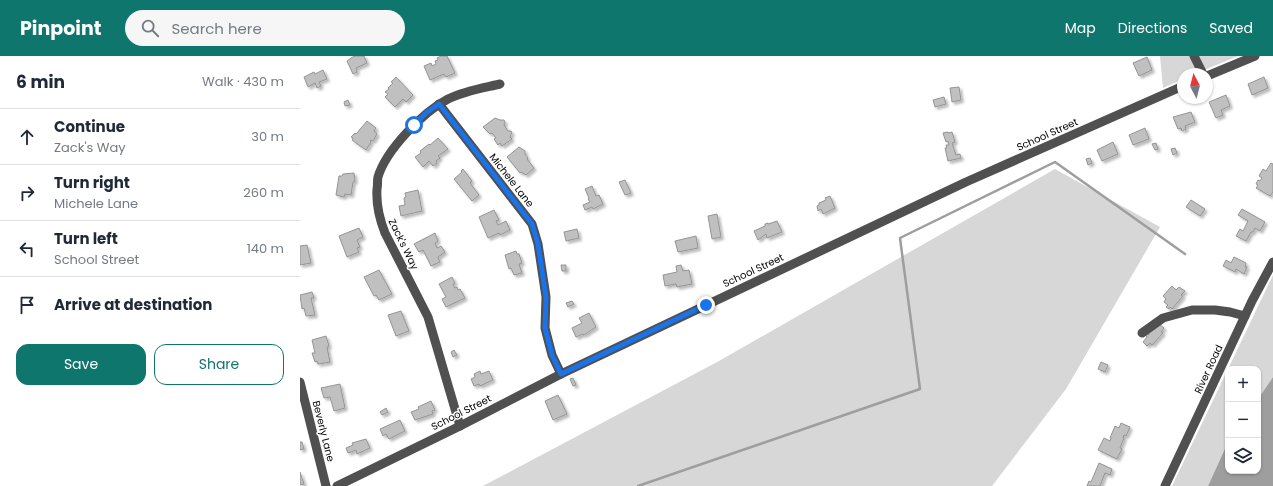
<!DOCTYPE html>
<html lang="en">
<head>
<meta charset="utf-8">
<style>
  body { margin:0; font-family:Poppins,sans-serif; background:#f6f6f7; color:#1f2937 }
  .controls { position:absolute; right:12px; bottom:12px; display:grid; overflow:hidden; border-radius:8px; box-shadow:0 1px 3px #0004 }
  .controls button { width:36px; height:36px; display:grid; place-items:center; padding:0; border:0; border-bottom:1px solid #e0e1e3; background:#fff; color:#1f2937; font:20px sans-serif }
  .compass { position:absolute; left:877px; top:12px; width:36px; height:36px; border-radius:50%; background:#fff; box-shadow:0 1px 3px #0004; rotate:353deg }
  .stop { position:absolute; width:12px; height:12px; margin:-9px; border:3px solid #1a73e8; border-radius:50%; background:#fff }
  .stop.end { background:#1a73e8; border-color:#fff; box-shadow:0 1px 4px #0008 }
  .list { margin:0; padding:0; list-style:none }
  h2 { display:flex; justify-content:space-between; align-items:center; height:52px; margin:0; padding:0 16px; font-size:17px }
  h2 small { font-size:13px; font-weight:400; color:#747a83 }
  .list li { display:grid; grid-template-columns:26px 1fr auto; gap:12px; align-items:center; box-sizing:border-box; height:56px; padding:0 16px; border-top:1px solid #e0e1e3 }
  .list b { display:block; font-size:15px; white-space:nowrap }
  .list p { margin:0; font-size:13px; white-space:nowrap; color:#747a83 }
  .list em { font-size:13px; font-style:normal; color:#747a83 }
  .actions { display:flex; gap:8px; padding:12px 16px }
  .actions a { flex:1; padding:9px 0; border:1px solid #0f766e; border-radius:12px; text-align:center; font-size:14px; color:#0f766e }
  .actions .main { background:#0f766e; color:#fff }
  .icon { flex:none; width:22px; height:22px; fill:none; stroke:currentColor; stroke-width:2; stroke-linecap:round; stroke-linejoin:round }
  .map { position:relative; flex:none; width:973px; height:430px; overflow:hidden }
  header { display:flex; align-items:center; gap:24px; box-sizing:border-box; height:56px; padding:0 20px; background:#0f766e; color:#fff }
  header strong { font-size:19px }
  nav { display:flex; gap:22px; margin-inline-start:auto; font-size:14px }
  .search { width:280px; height:36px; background:#f6f6f7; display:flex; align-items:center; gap:10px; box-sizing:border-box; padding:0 14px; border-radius:22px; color:#747a83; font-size:15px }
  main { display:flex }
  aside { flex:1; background:#fff }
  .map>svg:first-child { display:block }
  .green { fill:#d7d7d7 }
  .water { fill:#9e9e9e }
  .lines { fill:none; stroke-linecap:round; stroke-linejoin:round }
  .stream { stroke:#9e9e9e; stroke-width:2.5 }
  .building { fill:#c0c0c0; stroke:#949494; filter:url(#shadow) }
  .minor { stroke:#505050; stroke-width:9 }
  .route { stroke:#1a73e8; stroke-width:5 }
  .labels { text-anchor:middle; stroke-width:3; stroke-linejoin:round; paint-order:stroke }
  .street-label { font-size:10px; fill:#000; stroke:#fff }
</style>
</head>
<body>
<header>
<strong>Pinpoint</strong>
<div class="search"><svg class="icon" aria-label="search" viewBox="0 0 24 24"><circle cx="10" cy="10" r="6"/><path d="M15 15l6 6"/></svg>Search here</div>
<nav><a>Map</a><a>Directions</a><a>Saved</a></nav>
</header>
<main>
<aside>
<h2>6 min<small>Walk · 430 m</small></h2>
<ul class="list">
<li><svg class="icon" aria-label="ahead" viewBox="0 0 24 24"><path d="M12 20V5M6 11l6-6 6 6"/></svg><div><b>Continue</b><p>Zack's Way</p></div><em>30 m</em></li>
<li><svg class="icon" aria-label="right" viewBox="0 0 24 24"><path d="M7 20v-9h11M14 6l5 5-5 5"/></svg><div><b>Turn right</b><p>Michele Lane</p></div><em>260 m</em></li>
<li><svg class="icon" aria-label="left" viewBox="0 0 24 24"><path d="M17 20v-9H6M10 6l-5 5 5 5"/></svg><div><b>Turn left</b><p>School Street</p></div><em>140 m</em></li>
<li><svg class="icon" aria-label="arrive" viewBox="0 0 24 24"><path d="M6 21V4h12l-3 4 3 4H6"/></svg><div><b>Arrive at destination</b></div></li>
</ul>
<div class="actions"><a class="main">Save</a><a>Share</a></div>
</aside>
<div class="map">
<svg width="973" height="430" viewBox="0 0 973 430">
  <defs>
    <filter id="shadow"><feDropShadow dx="2.5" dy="2.5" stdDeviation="1" flood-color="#0004"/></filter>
  </defs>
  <rect width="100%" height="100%" fill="#fff"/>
  <g class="green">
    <polygon points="860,0 938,0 895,18 883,18 883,23 863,32"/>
    <polygon points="755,113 860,171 766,333 692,430 183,430 419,305"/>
    <polygon points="973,219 973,321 958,343 958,313 928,313"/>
    <polygon points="928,313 928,386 908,430 872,430"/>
  </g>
  <polygon class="water" points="973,321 973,430 908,430 928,386 928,415 958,415 958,343"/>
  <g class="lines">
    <polyline class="stream" points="338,430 620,333 600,182 755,106 885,198"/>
  </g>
  <g class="building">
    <polygon points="54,0 64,0 67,7 56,12 57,16 53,18 47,5"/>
    <polygon points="141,0 147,0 155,17 146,21 144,18 130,24 124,10 131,7 132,10 136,8 135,5 138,4 137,2"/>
    <polygon points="847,1 852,14 839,20 833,7"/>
    <polygon points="23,14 27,23 19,26 21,30 17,32 15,27 8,31 4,21 14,16 15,18"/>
    <polygon points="96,21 113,39 106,46 103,43 95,51 85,41 88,38 85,36 89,33 88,32 93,27 91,26"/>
    <polygon points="964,21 968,32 952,39 948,28"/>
    <polygon points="659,31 661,44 652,46 650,32"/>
    <polygon points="926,39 930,50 921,54 923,59 916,62 909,46"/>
    <polygon points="644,41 646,48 635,51 633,44"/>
    <polygon points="48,44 50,49 45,50 44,46"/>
    <polygon points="891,56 895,66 885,70 886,73 882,75 881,72 878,73 873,61"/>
    <polygon points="195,62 200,64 204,64 205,66 204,69 208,75 211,75 212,76 210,81 212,83 202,90 200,87 198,89 194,83 196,82 192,77 190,78 183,71"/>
    <polygon points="67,65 76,72 74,75 77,78 73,85 71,84 70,85 71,86 66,94 52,84 53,82 51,81 55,77 56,78"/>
    <polygon points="845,72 849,83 833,89 829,79"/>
    <polygon points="648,76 648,77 652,76 655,86 652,87 656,99 660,98 661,102 648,105 645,92 647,92 646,89 649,89 648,85 646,86 643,77"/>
    <polygon points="138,82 148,93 138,100 140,102 136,105 137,107 133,110 129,105 123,111 115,101 121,97 120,95 129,88 130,89"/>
    <polygon points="813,86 818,98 802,105 797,94"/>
    <polygon points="856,87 858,93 855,94 852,88"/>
    <polygon points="219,91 225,95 225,98 228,102 227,103 234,112 226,119 221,116 220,117 207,101"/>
    <polygon points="875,92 877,97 873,99 871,93"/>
    <polygon points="790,102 792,107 788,109 786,103"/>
    <polygon points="971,107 973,108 973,136 970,140 956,132 958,129 956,128 958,124 960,125 962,122 959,120 963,113 966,115"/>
    <polygon points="163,113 172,125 170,127 179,139 172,145 154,123 162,116 161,115"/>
    <polygon points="54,117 55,125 53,126 51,139 45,138 44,141 36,139 39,120 42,120 43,118"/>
    <polygon points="325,124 331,137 325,139 319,126"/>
    <polygon points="292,130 296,140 299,139 303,148 293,153 292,151 285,154 283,149 290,146 288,143 289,142 285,133"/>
    <polygon points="118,134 122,155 101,160 99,150 105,149 104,142 106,141 105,137"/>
    <polygon points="530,140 535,152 523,158 521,153 518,155 517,150 519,149 519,147 526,144 525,142"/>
    <polygon points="891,144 905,153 900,160 886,151"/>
    <polygon points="942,153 965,166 960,175 955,172 953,176 951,176 946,185 936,180 940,173 943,175 948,165 938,159"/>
    <polygon points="194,154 199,164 196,165 198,169 206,165 210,174 200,179 199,177 188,182 179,161"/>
    <polygon points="417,158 421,181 412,183 408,160"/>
    <polygon points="477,165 482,176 467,182 466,178 458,184 454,175 465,170 465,168 468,167 468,168"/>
    <polygon points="59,172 63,181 57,184 60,191 57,192 59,196 47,201 39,180"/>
    <polygon points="277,173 279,182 266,185 264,176"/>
    <polygon points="135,177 138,185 135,187 137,192 141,190 145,196 138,201 140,206 131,210 123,194 119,196 114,188"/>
    <polygon points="396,180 398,192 378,196 375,185"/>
    <polygon points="7,189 11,207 0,209 0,190"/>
    <polygon points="216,195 217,198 219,198 222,207 219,208 222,217 214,219 211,212 209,213 205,199"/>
    <polygon points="934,201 946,207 945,211 947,211 944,218 936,213 935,216 923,210 926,204 931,207"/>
    <polygon points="261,209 266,209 266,215 262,215"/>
    <polygon points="381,209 383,215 389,214 392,228 377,231 376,228 365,230 363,219 377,216 376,210"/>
    <polygon points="79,214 92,238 79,244 76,239 74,240 64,221"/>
    <polygon points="152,221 155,227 153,228 155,232 157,231 158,234 160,233 165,242 146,251 142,243 146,241 139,228"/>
    <polygon points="872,230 876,234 879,231 885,235 881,239 883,240 872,253 870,251 869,253 866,251 868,249 864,246 866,243 863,240"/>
    <polygon points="12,236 14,242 11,242 15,259 6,260 4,252 2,253 0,239"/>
    <polygon points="272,245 274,248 268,251 266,247"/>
    <polygon points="101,255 109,275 96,280 88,259"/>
    <polygon points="289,257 296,271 284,279 283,278 276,281 272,272 282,267 279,262"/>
    <polygon points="859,268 864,272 861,276 863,277 852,289 850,287 847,290 843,286 847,281 845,279 847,277 849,279 848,276"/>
    <polygon points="26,280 29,290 27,291 30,306 18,308 17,305 15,306 12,297 15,297 12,284"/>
    <polygon points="154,294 157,299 153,301 151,296"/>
    <polygon points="801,306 808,309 805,316 798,313"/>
    <polygon points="180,315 181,318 189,315 193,324 180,330 179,328 174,330 171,323 175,321 174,318"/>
    <polygon points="273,322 276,329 273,330 270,323"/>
    <polygon points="40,328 45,352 34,355 30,341 24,342 21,332"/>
    <polygon points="258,339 267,358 253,364 245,345"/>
    <polygon points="131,345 135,354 132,355 133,358 115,364 111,356 119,353 118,351"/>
    <polygon points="86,352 88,356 82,359 80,356"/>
    <polygon points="100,364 105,375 89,383 86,378 83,380 80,373"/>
    <polygon points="821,367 830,371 826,380 824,379 823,382 824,382 820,392 822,393 817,403 798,394 804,382 810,385 811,382 810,382 815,370 819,372"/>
    <polygon points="66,383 70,392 57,398 56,394 48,397 46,392 53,389 52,387"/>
    <polygon points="0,386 2,386 4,393 0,394"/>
    <polygon points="799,407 812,413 810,419 805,417 800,430 787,430 789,425 791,426"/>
    <polygon points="0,416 4,428 0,429"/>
  </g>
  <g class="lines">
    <g class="minor">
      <polyline points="894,0 903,18"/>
      <polyline points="907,20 955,0"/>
      <polyline points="139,48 232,168 238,188 246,241 245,272 252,299 261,318"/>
      <polyline points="842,277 863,262 892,254 915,254 930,256 945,260"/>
      <polyline points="0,326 26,430"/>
      <path d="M 160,370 L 128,261 L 85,177 C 79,162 76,149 77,133 C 78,129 77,125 78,121 C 86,94 123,56 148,43 C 164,35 183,32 200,28"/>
      <polyline points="37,430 160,370 261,318 666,126 883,30"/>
      <polyline points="865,430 952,245 973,206"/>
    </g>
  </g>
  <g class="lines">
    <polyline class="route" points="114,69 126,57 139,48 232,168 238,188 246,241 245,272 252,299 261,318 406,249"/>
  </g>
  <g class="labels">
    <g class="street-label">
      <text transform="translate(747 78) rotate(-24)" y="4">School Street</text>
      <text transform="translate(212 124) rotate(52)" y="4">Michele Lane</text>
      <text transform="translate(104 188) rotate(64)" y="4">Zack's Way</text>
      <text transform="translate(453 214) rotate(-25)" y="4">School Street</text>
      <text transform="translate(908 313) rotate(-65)" y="4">River Road</text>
      <text transform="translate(161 356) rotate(-27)" y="4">School Street</text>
      <text transform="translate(24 375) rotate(76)" y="4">Beverly Lane</text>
    </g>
  </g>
</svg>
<div class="controls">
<button>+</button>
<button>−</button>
<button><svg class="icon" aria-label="layers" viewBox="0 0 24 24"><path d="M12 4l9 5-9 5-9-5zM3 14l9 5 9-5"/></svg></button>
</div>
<svg class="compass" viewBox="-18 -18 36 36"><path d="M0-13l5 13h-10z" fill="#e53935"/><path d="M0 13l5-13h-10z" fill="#747a83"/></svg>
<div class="stop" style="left:114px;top:69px"></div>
<div class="stop end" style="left:406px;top:249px"></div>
</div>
</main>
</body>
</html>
